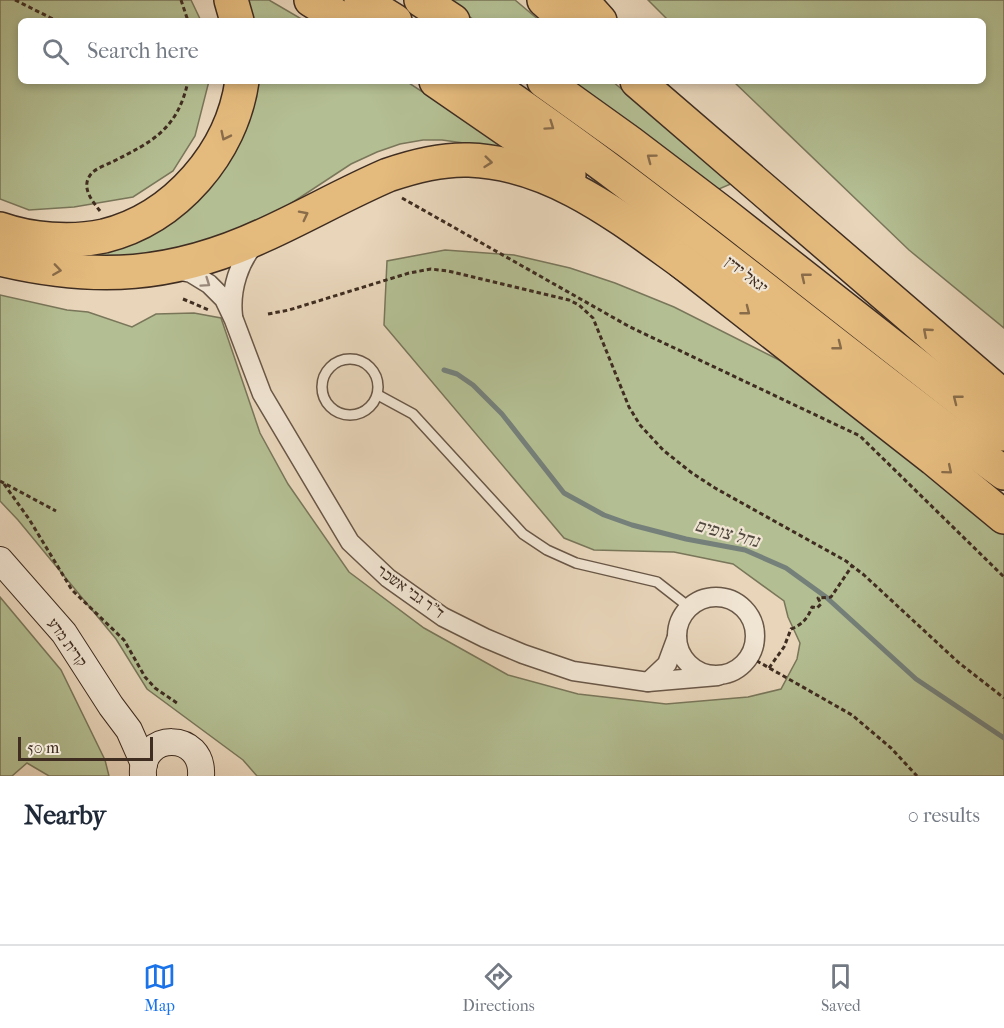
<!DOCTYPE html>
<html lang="en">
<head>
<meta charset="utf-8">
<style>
  body { margin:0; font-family:"IM FELL French Canon","Frank Ruhl Libre",serif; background:#f6f6f7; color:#1f2937 }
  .scale { position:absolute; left:18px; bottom:15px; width:135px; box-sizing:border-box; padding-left:6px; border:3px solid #3f2d21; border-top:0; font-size:16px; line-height:21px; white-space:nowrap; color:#3f2d21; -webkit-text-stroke:4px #f0e4d2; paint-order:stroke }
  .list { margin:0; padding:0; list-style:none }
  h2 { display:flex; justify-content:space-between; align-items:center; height:78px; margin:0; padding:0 24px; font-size:26px }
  h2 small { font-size:20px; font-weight:400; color:#747a83 }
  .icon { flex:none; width:33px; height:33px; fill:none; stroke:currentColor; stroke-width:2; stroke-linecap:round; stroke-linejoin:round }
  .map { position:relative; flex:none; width:1004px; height:776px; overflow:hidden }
  .search { position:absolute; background:#fff; box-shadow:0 3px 9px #0003; left:18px; right:18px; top:18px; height:66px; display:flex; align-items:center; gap:15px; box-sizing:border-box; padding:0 21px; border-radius:9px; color:#747a83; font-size:22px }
  .sheet { height:168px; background:#fff }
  nav { display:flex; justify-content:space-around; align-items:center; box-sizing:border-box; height:84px; border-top:2px solid #e0e1e3; background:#fff; font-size:16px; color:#747a83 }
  nav a { display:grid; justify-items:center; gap:3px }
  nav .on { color:#1a73e8 }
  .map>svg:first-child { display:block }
  .green { fill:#b3be92; stroke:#79765a; stroke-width:1.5 }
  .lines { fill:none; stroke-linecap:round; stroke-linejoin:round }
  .stream { stroke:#75807a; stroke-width:5 }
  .lane-casing { stroke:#695747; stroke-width:12 }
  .street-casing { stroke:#695747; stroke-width:21 }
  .secondary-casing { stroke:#3f2d21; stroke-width:28 }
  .highway-casing { stroke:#3f2d21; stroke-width:36 }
  .path { stroke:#3f2d21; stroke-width:3; stroke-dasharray:4.5 3; stroke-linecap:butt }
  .lane { stroke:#f0e4d2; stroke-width:9 }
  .street { stroke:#f0e4d2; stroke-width:18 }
  .secondary { stroke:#f0e4d2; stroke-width:26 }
  .highway { stroke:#e4ba7d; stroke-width:33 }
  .oneway { stroke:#896c4a }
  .oneway2 { stroke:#98887a }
  .labels { text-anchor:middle; stroke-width:4.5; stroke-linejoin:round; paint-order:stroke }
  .street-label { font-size:16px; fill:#3f2d21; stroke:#f0e4d2 }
  .water-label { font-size:18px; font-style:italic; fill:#51493f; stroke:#f0e4d2 }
</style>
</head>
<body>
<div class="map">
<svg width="1004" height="776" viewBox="0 0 1004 776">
  <rect width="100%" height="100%" fill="#e8d5ba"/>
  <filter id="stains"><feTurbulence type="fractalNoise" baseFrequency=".00333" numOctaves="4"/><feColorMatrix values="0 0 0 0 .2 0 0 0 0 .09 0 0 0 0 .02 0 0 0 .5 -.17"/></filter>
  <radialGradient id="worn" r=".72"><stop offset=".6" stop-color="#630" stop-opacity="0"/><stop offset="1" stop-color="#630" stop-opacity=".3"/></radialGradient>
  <g class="green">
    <polygon points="0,0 191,0 201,21 21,21 21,81 209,81 195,136 173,171 133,197 74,207 29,210 0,199"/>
    <polygon points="241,0 269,0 305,21 248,21"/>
    <polygon points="442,0 515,0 540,21 476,21"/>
    <polygon points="648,0 1004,0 1004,328 909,250 733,81 983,81 983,21 669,21"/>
    <polygon points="251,81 406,81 517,154 493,147 442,140 423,140 400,144 377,152 351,164 281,210 201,246 118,259 51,255 150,233"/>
    <polygon points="567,81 612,81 733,183 712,192"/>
    <polygon points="445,250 514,255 570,268 615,283 674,307 793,367 858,411 1004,533 1004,776 257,776 243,760 147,689 116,639 18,520 0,501 0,295 67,310 88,312 132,327 156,314 194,313 221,318 260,433 288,484 349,572 424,628 508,675 578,694 666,704 748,697 781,689 797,659 800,643 788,617 784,601 733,564 674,552 594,550 564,538 384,325 387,261"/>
    <polygon points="0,597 61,670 105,760 109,776 49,776 27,763 12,776 0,776"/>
  </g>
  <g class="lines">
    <polyline class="stream" points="444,370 457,374 473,385 502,414 564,493 604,515 632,525 686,539 745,550 786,568 826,597 916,679 1004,738"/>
    <defs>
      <g id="lane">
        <circle cx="350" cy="387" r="28"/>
        <polyline points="378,395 413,414 523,534 547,550 576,563 657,582 689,607"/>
      </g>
      <g id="street">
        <polyline points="176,270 191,273 209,284 224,299 234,320 262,394 350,542 388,578 443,617 485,638 523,654 573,671 648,682 718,676"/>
        <path d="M 233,316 C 230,290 239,260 257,242"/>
        <circle cx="716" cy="636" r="39"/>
        <polyline points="648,682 667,664 677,637"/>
      </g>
      <g id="secondary">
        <polyline points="0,560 64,633 111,706 129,730 144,764"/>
        <path d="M 143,775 C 140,731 204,731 201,776"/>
      </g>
      <g id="highway">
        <polyline points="231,0 237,21"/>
        <polyline points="311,0 345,21"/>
        <polyline points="361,0 395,21"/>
        <polyline points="421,0 453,21"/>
        <polyline points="544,0 568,21"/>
        <polyline points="581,0 600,21"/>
        <polyline points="436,81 532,147 569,175"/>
        <path d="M 485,81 C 665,203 829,345 1004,473"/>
        <polyline points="544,81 629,142 725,215 1004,434"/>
        <polyline points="637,81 1004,397"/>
        <path d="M 0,229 C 31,240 71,243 104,236 C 176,218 232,152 242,81"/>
        <path d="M 0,259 C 97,282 173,277 264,235 C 306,216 346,193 388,175 C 414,166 441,159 469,160 C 558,163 630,226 699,274"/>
        <polyline points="681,261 934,459 1004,517"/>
      </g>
    </defs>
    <use href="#lane" class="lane-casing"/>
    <use href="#street" class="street-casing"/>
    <use href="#secondary" class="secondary-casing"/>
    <use href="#highway" class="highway-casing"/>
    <g class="path">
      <polyline points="15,0 57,21"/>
      <polyline points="181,0 188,21"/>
      <polyline points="177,81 181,83"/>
      <polyline points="402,198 630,327 860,436 1004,577"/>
      <path d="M 100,211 C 93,202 82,189 89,177 C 93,169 104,166 112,162 C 152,142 178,129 188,81"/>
      <polyline points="183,299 209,310"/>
      <polyline points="268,314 289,310 409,273 431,269 448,271 569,300 579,305 593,318 629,407 640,425 663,450 692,473 715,488 846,561 864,575 958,662 1004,698"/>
      <polyline points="0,481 56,511"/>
      <polyline points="4,484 29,519 72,590 124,640 145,677 155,688 177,703"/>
      <polyline points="750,657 852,715 891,748 917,776"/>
      <path d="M 769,668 L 784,647 L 791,629 C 802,625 808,618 812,607 L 817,608 L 821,604 L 818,598 L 831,597 L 852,566"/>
    </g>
    <use href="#lane" class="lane"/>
    <use href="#street" class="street"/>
    <use href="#secondary" class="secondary"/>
    <use href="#highway" class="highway"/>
  </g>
  <defs><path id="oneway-chevron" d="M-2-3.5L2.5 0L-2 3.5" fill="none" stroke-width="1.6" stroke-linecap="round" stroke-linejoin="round" transform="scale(1.5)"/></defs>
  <g class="oneway">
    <use href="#oneway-chevron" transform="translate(550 126) rotate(35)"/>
    <use href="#oneway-chevron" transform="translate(225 136) rotate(116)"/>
    <use href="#oneway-chevron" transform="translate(651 158) rotate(-143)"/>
    <use href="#oneway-chevron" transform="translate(488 162) rotate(6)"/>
    <use href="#oneway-chevron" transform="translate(304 215) rotate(-27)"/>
    <use href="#oneway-chevron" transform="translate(57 270) rotate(8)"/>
    <use href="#oneway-chevron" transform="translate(805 277) rotate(-141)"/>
    <use href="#oneway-chevron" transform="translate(746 311) rotate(38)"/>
    <use href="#oneway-chevron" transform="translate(927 332) rotate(-139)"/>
    <use href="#oneway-chevron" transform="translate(838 346) rotate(38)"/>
    <use href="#oneway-chevron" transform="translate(957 399) rotate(-142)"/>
    <use href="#oneway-chevron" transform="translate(948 470) rotate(40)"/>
  </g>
  <use class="oneway2" href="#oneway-chevron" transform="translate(206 283) rotate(35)"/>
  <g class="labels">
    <g class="street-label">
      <text transform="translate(747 274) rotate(38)" y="6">יגאל ידין</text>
      <text transform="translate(411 591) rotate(36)" y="6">ד"ר גבי אשכר</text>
      <text transform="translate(68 642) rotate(54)" y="6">קרית מדע</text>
    </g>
    <g class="water-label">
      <text transform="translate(727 533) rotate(15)" y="6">נחל צופים</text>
    </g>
  </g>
  <rect width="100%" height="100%" filter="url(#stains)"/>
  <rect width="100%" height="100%" fill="url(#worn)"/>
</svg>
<div class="scale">50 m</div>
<div class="search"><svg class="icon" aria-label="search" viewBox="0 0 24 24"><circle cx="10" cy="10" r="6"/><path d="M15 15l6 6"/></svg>Search here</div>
</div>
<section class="sheet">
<h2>Nearby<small>0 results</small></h2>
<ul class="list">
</ul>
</section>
<nav>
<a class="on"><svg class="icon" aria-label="map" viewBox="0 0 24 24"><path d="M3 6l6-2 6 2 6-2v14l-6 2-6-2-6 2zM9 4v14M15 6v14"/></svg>Map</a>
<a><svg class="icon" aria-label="directions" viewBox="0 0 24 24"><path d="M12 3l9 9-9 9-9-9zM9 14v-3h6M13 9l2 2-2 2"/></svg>Directions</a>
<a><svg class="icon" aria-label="saved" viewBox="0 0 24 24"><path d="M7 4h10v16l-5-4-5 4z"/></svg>Saved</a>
</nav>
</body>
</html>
